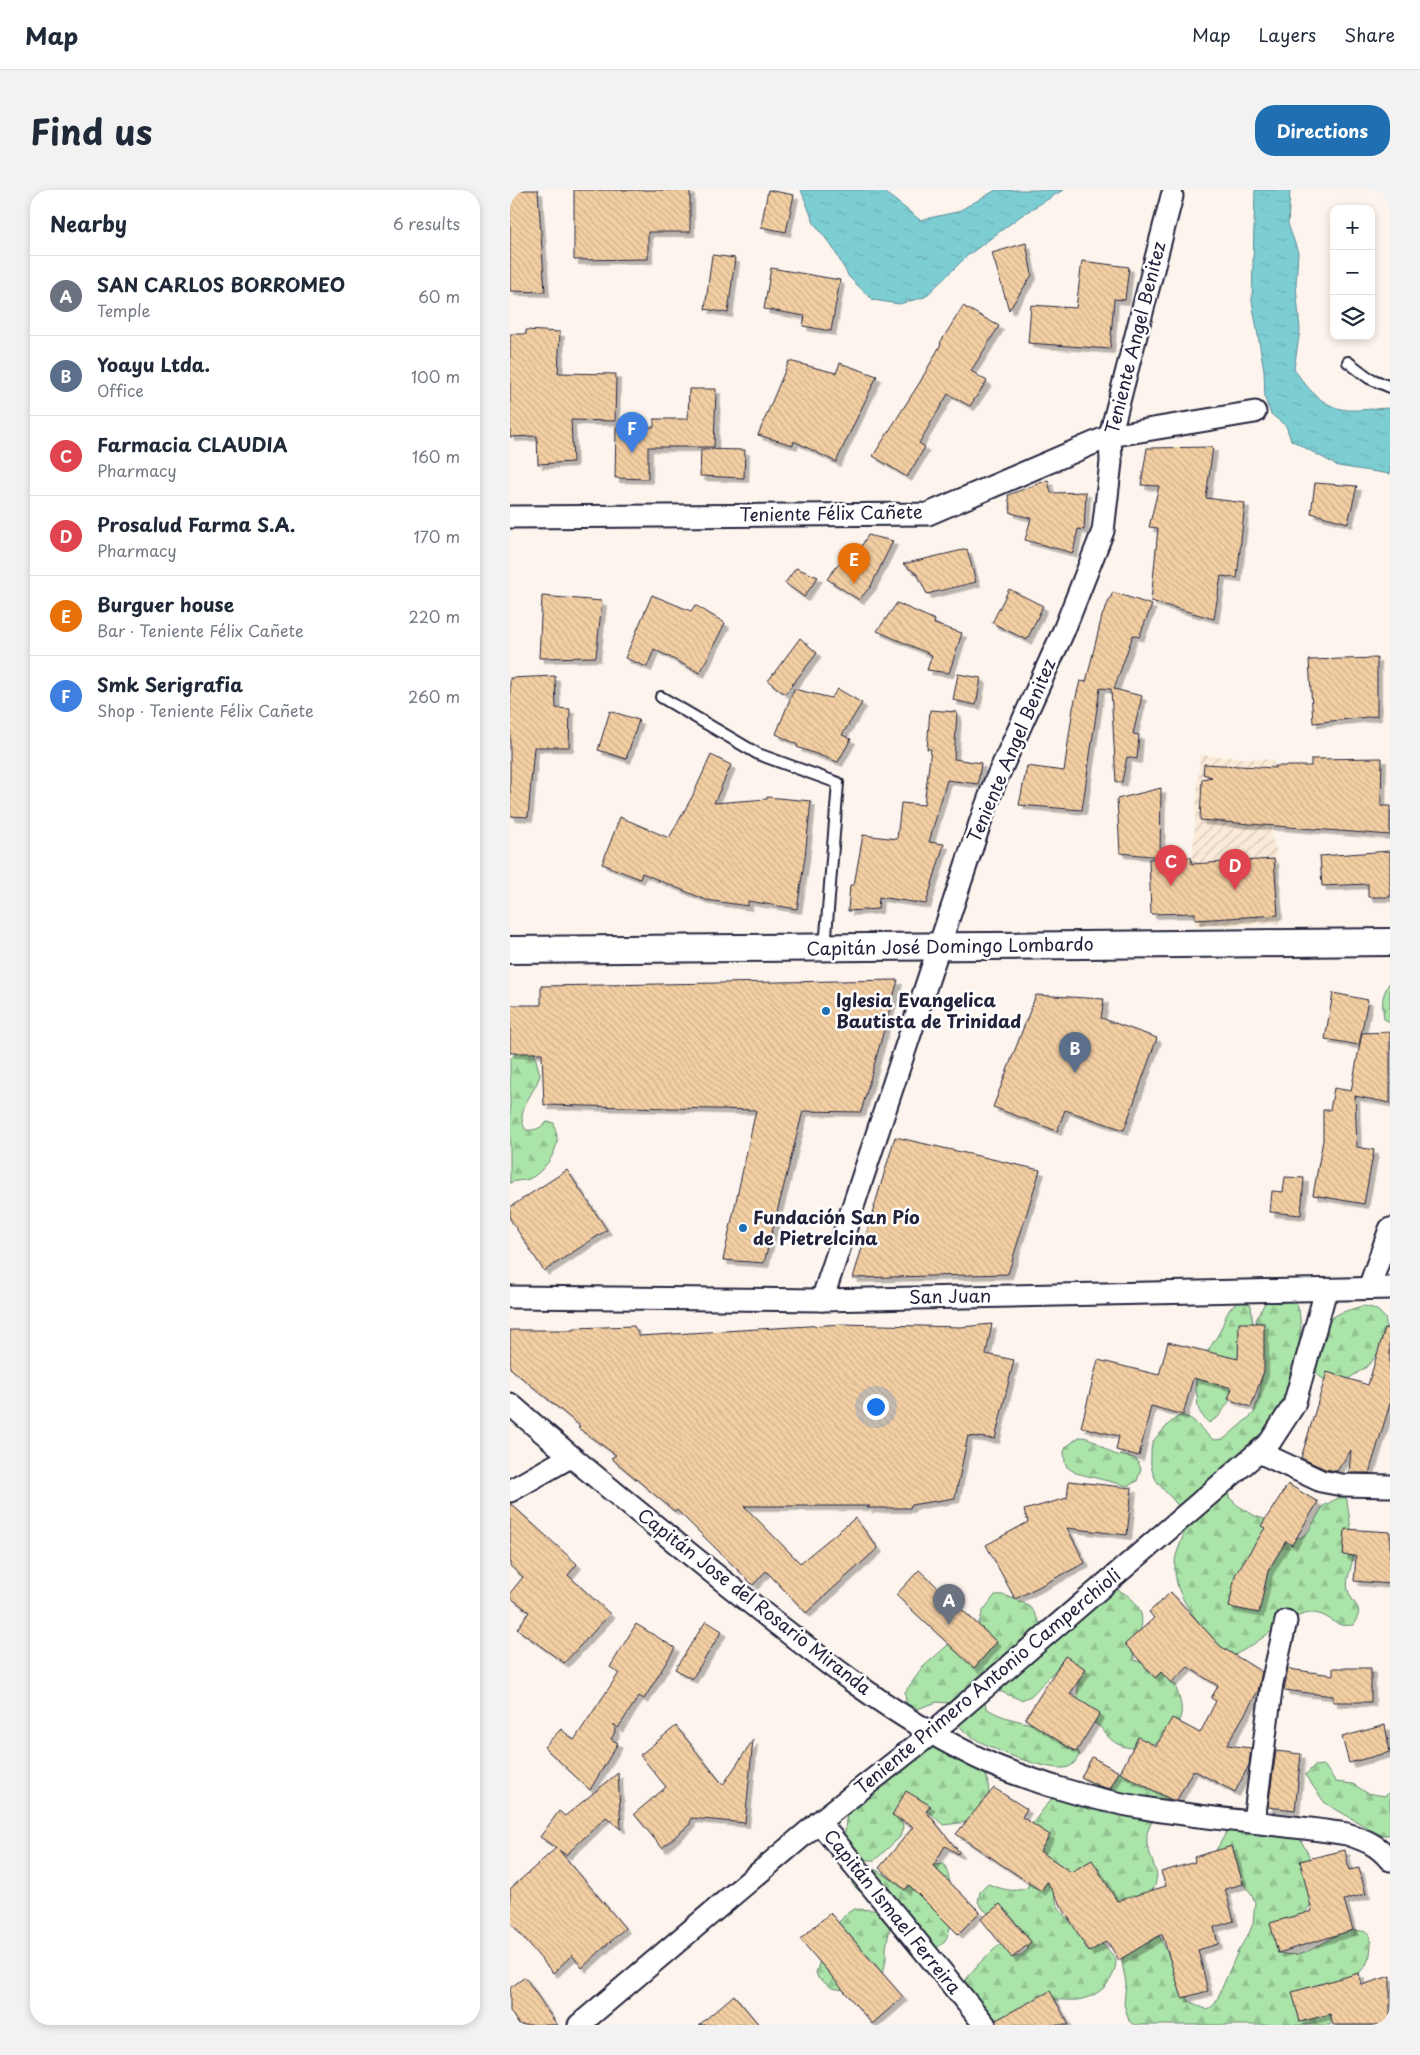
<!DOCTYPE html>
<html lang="en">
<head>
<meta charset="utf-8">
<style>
  body { margin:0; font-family:"Playpen Sans",sans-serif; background:#f2f2f3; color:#1f2937 }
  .controls { position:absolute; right:15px; top:15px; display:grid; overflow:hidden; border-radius:10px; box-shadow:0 2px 8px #0003 }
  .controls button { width:45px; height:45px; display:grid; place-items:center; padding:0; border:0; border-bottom:1px solid #e0e1e3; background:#fff; color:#1f2937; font:25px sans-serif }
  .you { position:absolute; left:365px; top:1216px; width:18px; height:18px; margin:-12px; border:4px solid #fff; border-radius:50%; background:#1a73e8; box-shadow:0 0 0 8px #1a73e833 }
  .badge { display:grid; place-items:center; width:32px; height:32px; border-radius:50%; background:#1f6fb2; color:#fff; font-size:16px; font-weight:700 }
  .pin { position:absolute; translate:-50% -41px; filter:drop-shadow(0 1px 2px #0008) }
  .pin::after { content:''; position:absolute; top:26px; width:18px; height:15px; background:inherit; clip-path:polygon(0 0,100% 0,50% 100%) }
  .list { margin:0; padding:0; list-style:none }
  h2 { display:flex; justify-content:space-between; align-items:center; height:65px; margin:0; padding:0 20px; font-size:21px }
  h2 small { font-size:16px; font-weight:400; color:#747a83 }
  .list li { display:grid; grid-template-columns:32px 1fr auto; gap:15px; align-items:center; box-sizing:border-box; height:80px; padding:0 20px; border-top:1px solid #e0e1e3 }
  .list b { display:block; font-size:19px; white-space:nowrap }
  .list p { margin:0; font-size:16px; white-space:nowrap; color:#747a83 }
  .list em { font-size:16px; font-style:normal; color:#747a83 }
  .icon { flex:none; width:28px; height:28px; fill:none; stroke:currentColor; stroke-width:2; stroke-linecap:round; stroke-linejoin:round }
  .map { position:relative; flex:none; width:880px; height:1835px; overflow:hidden; border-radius:20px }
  header { display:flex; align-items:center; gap:30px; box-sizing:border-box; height:70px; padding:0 25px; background:#fff; border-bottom:1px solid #e0e1e3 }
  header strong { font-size:24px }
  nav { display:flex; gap:28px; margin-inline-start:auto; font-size:18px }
  .intro { display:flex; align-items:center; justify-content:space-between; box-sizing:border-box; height:120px; padding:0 30px }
  h1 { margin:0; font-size:35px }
  .button { padding:12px 22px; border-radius:20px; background:#1f6fb2; color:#fff; font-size:18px; font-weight:700 }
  main { display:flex; gap:30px; padding:0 30px }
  aside { flex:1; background:#fff; border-radius:20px; box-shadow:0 2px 8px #0003 }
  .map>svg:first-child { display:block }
  .industrial { fill:url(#industrial-furrows) }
  .forest { fill:url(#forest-firs); stroke:#668372 }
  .water { fill:url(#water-ripples); stroke:#598996 }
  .building { fill:url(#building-back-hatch); stroke:#22223b; filter:url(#shadow) }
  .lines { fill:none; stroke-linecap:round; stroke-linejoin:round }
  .service-casing { stroke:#22223b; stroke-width:14 }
  .minor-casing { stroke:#22223b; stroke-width:25 }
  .tertiary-casing { stroke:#22223b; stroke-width:30 }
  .service { stroke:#fff; stroke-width:10 }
  .minor { stroke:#fff; stroke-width:21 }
  .tertiary { stroke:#fff; stroke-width:26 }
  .poi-dot { fill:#1f6fb2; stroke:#fff; stroke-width:2 }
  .labels { text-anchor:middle; stroke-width:5; stroke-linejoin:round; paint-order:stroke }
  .street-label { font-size:18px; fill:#22223b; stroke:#fff }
  .poi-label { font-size:18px; font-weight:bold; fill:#22223b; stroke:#fff; text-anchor:start }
</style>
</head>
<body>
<header>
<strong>Map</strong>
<nav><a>Map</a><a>Layers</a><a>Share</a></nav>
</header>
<div class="intro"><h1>Find us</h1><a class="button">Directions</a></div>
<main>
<aside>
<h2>Nearby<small>6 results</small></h2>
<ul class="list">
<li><span class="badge" style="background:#6b7280">A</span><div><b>SAN CARLOS BORROMEO</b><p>Temple</p></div><em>60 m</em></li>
<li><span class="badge" style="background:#5c6f8a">B</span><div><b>Yoayu Ltda.</b><p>Office</p></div><em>100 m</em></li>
<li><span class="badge" style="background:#e0444e">C</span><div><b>Farmacia CLAUDIA</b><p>Pharmacy</p></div><em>160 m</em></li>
<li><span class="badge" style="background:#e0444e">D</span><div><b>Prosalud Farma S.A.</b><p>Pharmacy</p></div><em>170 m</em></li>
<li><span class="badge" style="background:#e8710a">E</span><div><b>Burguer house</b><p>Bar · Teniente Félix Cañete</p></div><em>220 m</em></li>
<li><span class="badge" style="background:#3f7fe0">F</span><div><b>Smk Serigrafia</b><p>Shop · Teniente Félix Cañete</p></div><em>260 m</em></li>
</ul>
</aside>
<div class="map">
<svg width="880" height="1835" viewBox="0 0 880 1835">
  <defs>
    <pattern id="industrial-furrows" width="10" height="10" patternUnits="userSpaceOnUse" patternTransform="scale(1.25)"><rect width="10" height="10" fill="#faead7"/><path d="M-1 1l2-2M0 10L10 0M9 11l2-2" fill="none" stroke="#d6c8b9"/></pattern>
    <pattern id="forest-firs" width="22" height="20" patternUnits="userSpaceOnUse" patternTransform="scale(1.25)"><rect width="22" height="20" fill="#abe4a8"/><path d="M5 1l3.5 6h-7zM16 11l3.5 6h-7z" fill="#93c392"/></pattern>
    <pattern id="water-ripples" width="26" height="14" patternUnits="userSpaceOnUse" patternTransform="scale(1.25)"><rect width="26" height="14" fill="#7dced3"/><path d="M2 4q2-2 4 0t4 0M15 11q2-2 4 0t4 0" fill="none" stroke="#6cb1b6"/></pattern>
    <pattern id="building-back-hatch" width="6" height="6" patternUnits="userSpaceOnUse" patternTransform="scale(1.25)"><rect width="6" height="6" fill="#f3cfa3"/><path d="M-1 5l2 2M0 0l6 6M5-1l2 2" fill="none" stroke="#d0b18d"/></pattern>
    <filter id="shadow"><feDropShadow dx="4.5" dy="4.5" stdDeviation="0" flood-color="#0004"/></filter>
  </defs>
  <rect width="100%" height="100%" fill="#fdf5ed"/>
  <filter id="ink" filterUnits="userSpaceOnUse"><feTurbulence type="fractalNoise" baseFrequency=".02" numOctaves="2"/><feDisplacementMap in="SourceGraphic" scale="10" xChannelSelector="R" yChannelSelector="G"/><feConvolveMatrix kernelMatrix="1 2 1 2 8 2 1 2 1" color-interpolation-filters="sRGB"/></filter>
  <g filter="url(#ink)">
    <polygon class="industrial" points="690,565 764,570 761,648 766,656 769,734 685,736 682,673"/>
    <g class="forest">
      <path d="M 880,792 L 880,832 L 874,829 C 872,812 871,806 880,792 Z"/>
      <path d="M 14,854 L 23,858 L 30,885 C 26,902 3,921 16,940 C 24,941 31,938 37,932 L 44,933 C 45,939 48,946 47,952 C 45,966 32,983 19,989 C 13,991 6,990 0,993 L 0,869 L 7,863 Z"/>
      <path d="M 761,1101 L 784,1109 L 789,1120 L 791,1137 L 788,1169 L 783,1201 L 719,1297 L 719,1307 L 727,1315 L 745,1326 L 754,1329 L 780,1347 L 790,1348 L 798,1342 L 813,1316 L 834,1305 L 837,1310 C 839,1328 843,1347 843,1365 C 843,1376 835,1389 838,1400 C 843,1417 856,1416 843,1435 C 839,1435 834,1436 831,1435 C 821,1431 814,1423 802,1423 C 773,1424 745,1461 713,1469 C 706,1458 700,1447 692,1437 C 677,1417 663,1399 665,1372 C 666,1358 677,1345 675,1331 C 669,1304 638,1299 641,1266 C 641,1262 641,1257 642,1254 C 644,1248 652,1242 656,1237 C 678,1211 686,1238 704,1250 L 714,1249 L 744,1223 L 750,1200 L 754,1172 L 746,1130 Z"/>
      <path d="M 732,1110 L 741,1115 L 743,1136 L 721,1209 L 708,1227 L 699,1233 C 695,1229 689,1223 688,1217 C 687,1214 688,1210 687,1206 C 681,1178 696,1166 709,1143 C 717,1128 714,1119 732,1110 Z"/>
      <path d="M 852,1116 C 862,1117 868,1119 875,1128 C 880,1143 868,1168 855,1178 C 846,1184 838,1188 830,1196 C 801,1187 802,1180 811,1153 C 814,1145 815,1134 822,1128 C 829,1122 843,1119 852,1116 Z"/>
      <path d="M 569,1247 C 584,1246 592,1259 604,1264 C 612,1267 620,1265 627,1270 L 631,1279 L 627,1291 L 618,1296 L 566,1283 L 557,1277 L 555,1272 L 554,1262 L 556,1257 Z"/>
      <path d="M 605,1399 C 623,1405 637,1422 630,1441 C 628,1447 623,1453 622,1459 C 622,1462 624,1467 625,1470 L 654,1483 L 661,1493 L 665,1494 C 668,1505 674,1517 670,1528 C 661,1552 625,1568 603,1551 C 598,1548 595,1542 590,1537 C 582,1531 572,1527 569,1516 C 566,1507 569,1496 568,1486 L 551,1474 L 521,1506 L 511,1510 L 492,1502 L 481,1500 L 474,1507 L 476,1518 C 507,1539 547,1527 570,1564 C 566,1571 562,1578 553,1578 C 533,1580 467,1555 453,1540 C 446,1532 444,1521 438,1513 L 427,1512 L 407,1519 L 396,1513 L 395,1502 L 413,1477 L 438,1455 L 460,1451 L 466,1442 L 473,1421 L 485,1405 C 494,1404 497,1406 504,1409 C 530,1418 521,1426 537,1441 Z"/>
      <path d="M 416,1556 L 471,1569 C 480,1600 484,1602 466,1631 L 433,1635 L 414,1617 L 390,1626 L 393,1637 L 390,1647 L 365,1670 L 355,1670 L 345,1665 L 334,1648 C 336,1638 335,1629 338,1619 Z"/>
      <polygon points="814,1575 826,1592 843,1594 857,1603 875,1606 880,1601 880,1645 870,1645 815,1613 795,1585 804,1576"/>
      <path d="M 599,1580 C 621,1584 650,1594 666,1612 L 659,1622 L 641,1633 L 637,1643 L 637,1655 L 647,1685 L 645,1696 L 639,1705 L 618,1715 L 544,1700 C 546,1731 573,1737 592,1754 C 597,1758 602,1764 606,1769 C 606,1791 589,1807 567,1810 C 560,1811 551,1809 544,1810 C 530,1812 515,1823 501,1828 C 493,1830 482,1829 474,1829 L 450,1800 C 460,1780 476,1766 493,1752 L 502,1767 L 510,1766 L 518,1759 L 512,1739 L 504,1733 L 484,1727 L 474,1720 L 468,1712 L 470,1702 L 478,1694 C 492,1699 502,1703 517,1698 C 532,1667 532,1668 522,1634 L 542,1608 L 551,1601 L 562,1601 L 582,1593 L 589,1585 Z"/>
      <path d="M 723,1635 L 787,1643 L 806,1679 L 803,1711 L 768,1763 C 776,1764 784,1766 792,1763 C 817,1756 830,1733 859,1743 L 861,1755 L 860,1765 L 856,1775 L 849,1783 L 845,1792 L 822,1828 L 820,1835 L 624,1835 L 619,1831 L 614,1814 L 616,1793 L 612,1772 L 615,1762 L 642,1741 L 650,1747 L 679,1811 L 697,1820 L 705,1814 L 728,1761 L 739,1743 L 743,1734 L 745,1712 L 741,1703 L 705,1662 L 716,1643 Z"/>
      <path d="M 434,1674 C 443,1689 447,1741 432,1754 C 428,1758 419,1760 414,1763 L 367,1713 L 349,1701 L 342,1694 L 341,1682 C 360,1671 370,1683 386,1692 L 422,1675 Z"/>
      <path d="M 344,1719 C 356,1720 369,1718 378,1726 L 380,1737 L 376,1758 L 376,1769 L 374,1780 L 367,1791 L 339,1801 L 322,1798 L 308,1788 L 306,1783 L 318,1745 L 336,1724 Z"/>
    </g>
    <g class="water">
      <polygon points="291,0 372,0 410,30 447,22 486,0 553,0 512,25 457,66 415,107 389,114 363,110 339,87 323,58 304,33"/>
      <path d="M 745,0 L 780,0 L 778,34 L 788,62 L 786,95 L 790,140 L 784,179 C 797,198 812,217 837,220 C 851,221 866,218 880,218 L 880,284 L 828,276 L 781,250 L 776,236 L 761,224 L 755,209 L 754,180 L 742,111 Z"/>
    </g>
    <g class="building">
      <polygon points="0,0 28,0 35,102 0,101"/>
      <polygon points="64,0 180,0 180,42 138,42 138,69 64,70"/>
      <polygon points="258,0 284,5 276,42 251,37"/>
      <polygon points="516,53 522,85 499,120 482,63"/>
      <polygon points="202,65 225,68 218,123 195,119"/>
      <polygon points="572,71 619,77 615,110 604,109 600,159 518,153 521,115 566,118"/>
      <polygon points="261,78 330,90 321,141 293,136 295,126 254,119"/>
      <polygon points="453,116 489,136 461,181 477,191 460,216 438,204 409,253 415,257 397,287 363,266 410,192 431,154 430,153"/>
      <polygon points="16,140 50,142 48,183 106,184 105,231 61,230 63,272 28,274 27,246 0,247 0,144 16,144"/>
      <polygon points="279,171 326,183 330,173 367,186 326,272 284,251 283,255 248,245"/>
      <polygon points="179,199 206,199 204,257 138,257 138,289 105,288 106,237 144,237 144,229 178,229"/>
      <polygon points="703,257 696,308 735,313 727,388 711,386 704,429 641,411 648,338 639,337 649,296 631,295 637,258"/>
      <polygon points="191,259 235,260 234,288 190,286"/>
      <polygon points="538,290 541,303 576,302 574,340 568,339 563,363 515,350 521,328 501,323 498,305"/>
      <polygon points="805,293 847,296 838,333 801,323"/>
      <polygon points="358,345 383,351 361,396 349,410 317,389 340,359 346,365"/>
      <polygon points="457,359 466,392 417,404 407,384 393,374"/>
      <polygon points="286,378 308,387 294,407 275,393"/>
      <polygon points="499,399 533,416 517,450 482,433"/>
      <polygon points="603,402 642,415 629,447 623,445 604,499 632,506 623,544 629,545 627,569 617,567 612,592 606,592 601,499 590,498 572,620 509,615 517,576 554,581 563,518 570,491 576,492 592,426"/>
      <polygon points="142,405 181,421 185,415 215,433 190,483 144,459 137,477 115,468"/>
      <polygon points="32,406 92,411 86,467 29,468"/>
      <polygon points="387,413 425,430 424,434 452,443 439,483 417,480 422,465 367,441"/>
      <polygon points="290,448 307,463 275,504 258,491"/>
      <polygon points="867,468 867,526 803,533 799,470"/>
      <polygon points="448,484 471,488 466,515 443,510"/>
      <polygon points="45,486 46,518 60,519 59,557 24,557 18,627 0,626 0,488"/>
      <polygon points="284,499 321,508 328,499 352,513 332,545 341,549 328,572 287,557 288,555 266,544"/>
      <polygon points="420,520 447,522 444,569 471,573 468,594 437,590 419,652 434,654 416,714 369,707 368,719 338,721 340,695 344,695 353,645 387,649 391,613 414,615 421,559 417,559"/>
      <polygon points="100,521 129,530 116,569 88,560"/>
      <polygon points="201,565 221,575 204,613 257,609 257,607 301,611 295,667 287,719 238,711 238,716 196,710 132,683 130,689 92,674 110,627 159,648 182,607"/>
      <polygon points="872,568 871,616 880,616 880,645 690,630 692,589 702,587 693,584 694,574 765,578 765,576 801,576 801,569"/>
      <polygon points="651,598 650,667 610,663 607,609"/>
      <polygon points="880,661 880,707 858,707 858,694 812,696 810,666"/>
      <polygon points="681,667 682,674 764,669 768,725 685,730 685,723 641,724 639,669"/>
      <polygon points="388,790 351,922 293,921 254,1073 213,1070 246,920 34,915 32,863 0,863 0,815 31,815 31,796"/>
      <polygon points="823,803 858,810 849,855 815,849"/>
      <polygon points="526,805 594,809 591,828 647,848 614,940 555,920 547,941 483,917"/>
      <polygon points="880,842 880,913 845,906 847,957 864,960 854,1014 803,1005 813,950 813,920 820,920 824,898 841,901 852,843"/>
      <polygon points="385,947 530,980 498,1084 343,1088"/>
      <polygon points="57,980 97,1040 34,1081 0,1029 0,1017"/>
      <polygon points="775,987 794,988 791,1025 760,1022 762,1001 773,1002"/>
      <polygon points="729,1133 754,1133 754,1181 741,1217 718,1209 722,1198 683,1188 673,1225 641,1216 629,1266 606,1260 609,1246 571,1237 588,1170 649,1185 658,1152 728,1169"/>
      <polygon points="333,1134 451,1137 482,1134 476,1164 504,1170 485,1249 458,1246 445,1308 401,1315 400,1318 357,1318 360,1316 234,1316 290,1373 345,1328 368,1358 296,1423 256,1381 243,1395 167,1320 164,1321 101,1268 106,1265 68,1238 70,1236 0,1178 0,1140 65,1140 64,1138 124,1136 129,1146"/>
      <polygon points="875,1138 880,1139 880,1214 859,1283 839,1283 841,1260 827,1281 815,1279 791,1268 817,1182 858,1195"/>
      <polygon points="559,1291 622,1298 617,1345 557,1338 575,1373 505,1409 476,1355 518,1332 514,1320 557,1308"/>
      <polygon points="778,1294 808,1312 782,1355 776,1351 758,1381 749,1423 719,1417 725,1385 755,1338 751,1336"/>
      <polygon points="0,1313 67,1374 58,1385 100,1424 54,1473 7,1439 19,1422 0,1407 0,1403 13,1387 0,1376"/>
      <polygon points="835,1339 880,1342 880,1394 844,1391 846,1366 833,1365"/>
      <polygon points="409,1380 487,1452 464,1478 386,1405"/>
      <polygon points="661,1402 710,1456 752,1482 748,1501 717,1555 741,1558 739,1575 725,1602 683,1580 667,1610 662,1610 610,1583 628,1547 646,1556 662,1528 690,1543 706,1511 701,1508 708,1496 678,1477 661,1493 651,1482 645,1488 615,1454 644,1428 639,1422"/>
      <polygon points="196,1431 212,1441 182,1489 165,1479"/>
      <polygon points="126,1434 165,1458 134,1509 129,1506 108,1538 104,1534 105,1542 101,1549 108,1553 80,1600 34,1557 51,1539 64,1550 109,1483 100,1477"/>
      <polygon points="555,1466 576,1479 560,1504 590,1523 566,1562 515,1529"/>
      <polygon points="823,1478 861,1478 861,1512 823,1512 823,1506 774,1500 778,1479 823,1485"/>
      <polygon points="875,1535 880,1562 839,1573 832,1547"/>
      <polygon points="166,1536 213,1595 243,1550 235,1633 181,1628 180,1634 152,1658 124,1624 156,1597 130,1565"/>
      <polygon points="766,1561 791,1564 785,1620 758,1617"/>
      <polygon points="582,1567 609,1582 600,1599 589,1596 571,1587"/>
      <polygon points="108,1583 111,1639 96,1627 56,1665 49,1660 115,1738 72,1778 62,1765 43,1783 0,1732 0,1699 46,1658 30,1647 49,1621 55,1626"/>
      <polygon points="484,1598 517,1619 512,1627 540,1645 530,1661 561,1682 582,1670 607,1711 656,1696 651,1682 685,1672 684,1667 722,1656 733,1694 715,1699 724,1731 704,1737 708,1754 688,1760 698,1801 672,1808 652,1744 609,1770 597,1751 579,1762 537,1692 531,1701 446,1644"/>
      <polygon points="396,1601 421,1616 416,1621 449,1662 448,1664 435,1656 423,1676 470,1722 448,1744 399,1695 395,1700 369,1678 403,1637 382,1625"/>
      <polygon points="835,1660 839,1680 849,1678 856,1704 834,1710 843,1740 768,1763 760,1733 802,1721 790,1671"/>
      <polygon points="490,1714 521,1752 502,1768 471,1729"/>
      <polygon points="320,1723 393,1807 362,1834 290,1749"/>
      <polygon points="849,1783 852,1795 880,1786 880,1835 823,1835 820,1824 790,1832 782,1802"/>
      <polygon points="15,1787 47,1835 9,1835 0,1821 0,1798"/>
      <polygon points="540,1801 559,1835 487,1835 486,1830"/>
      <polygon points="224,1805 249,1835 189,1835"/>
    </g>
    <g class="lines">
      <defs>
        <g id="service">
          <polyline points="838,172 859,188 880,197"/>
          <polyline points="151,507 248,564 328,593 315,758"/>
        </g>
        <g id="minor">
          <polyline points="0,327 418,324 600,246 745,222"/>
          <polyline points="859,1098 880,1039"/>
          <polyline points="0,1107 312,1110 880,1098"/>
          <polyline points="312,1110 471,630 485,592 554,440 593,341 601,272 600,246 662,6"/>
          <path d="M 0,1214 C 66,1272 134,1327 202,1382 C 287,1450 381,1529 481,1574 C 501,1583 524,1590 545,1597 C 639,1627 740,1629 837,1644 C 855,1650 868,1655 880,1670"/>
          <polyline points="749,1262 811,1291 832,1295 880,1296"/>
          <polyline points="0,1301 60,1267"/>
          <polyline points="744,1631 762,1493 776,1431"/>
          <polyline points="309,1632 475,1835"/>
          <polyline points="69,1835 309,1632 422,1543 760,1252 784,1215 816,1100"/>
        </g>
        <path id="tertiary" d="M 0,760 C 293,759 587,754 880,752"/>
      </defs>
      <use href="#service" class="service-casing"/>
      <use href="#minor" class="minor-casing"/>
      <use href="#tertiary" class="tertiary-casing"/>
      <use href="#service" class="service"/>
      <use href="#minor" class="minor"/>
      <use href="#tertiary" class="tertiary"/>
    </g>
  </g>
  <g class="poi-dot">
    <circle cx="316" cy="821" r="5"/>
    <circle cx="233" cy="1038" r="5"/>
  </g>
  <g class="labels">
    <g class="street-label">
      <text transform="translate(626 148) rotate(-76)" y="6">Teniente Angel Benitez</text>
      <text transform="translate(321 324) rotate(-1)" y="6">Teniente Félix Cañete</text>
      <text transform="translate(502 561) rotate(-67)" y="6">Teniente Angel Benitez</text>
      <text transform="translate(440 757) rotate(-1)" y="6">Capitán José Domingo Lombardo</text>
      <text transform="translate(440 1107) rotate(-1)" y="6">San Juan</text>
      <text transform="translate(244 1412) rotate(38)" y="6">Capitán Jose del Rosario Miranda</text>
      <text transform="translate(478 1492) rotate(-40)" y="6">Teniente Primero Antonio Camperchioli</text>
      <text transform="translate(382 1722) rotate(51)" y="6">Capitán Ismael Ferreira</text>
    </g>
    <g class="poi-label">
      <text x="326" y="817">Iglesia Evangelica<tspan x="326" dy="21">Bautista de Trinidad</tspan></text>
      <text x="243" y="1034">Fundación San Pío<tspan x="243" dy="21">de Pietrelcina</tspan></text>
    </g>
  </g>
</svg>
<div class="controls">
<button>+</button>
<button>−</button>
<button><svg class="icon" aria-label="layers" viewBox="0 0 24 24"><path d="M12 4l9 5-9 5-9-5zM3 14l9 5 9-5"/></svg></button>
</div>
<div class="you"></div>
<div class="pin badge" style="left:439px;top:1435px;background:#6b7280">A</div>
<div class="pin badge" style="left:565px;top:883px;background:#5c6f8a">B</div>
<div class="pin badge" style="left:661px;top:696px;background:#e0444e">C</div>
<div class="pin badge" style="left:725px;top:700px;background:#e0444e">D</div>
<div class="pin badge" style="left:344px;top:394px;background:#e8710a">E</div>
<div class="pin badge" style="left:122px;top:263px;background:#3f7fe0">F</div>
</div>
</main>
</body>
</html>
